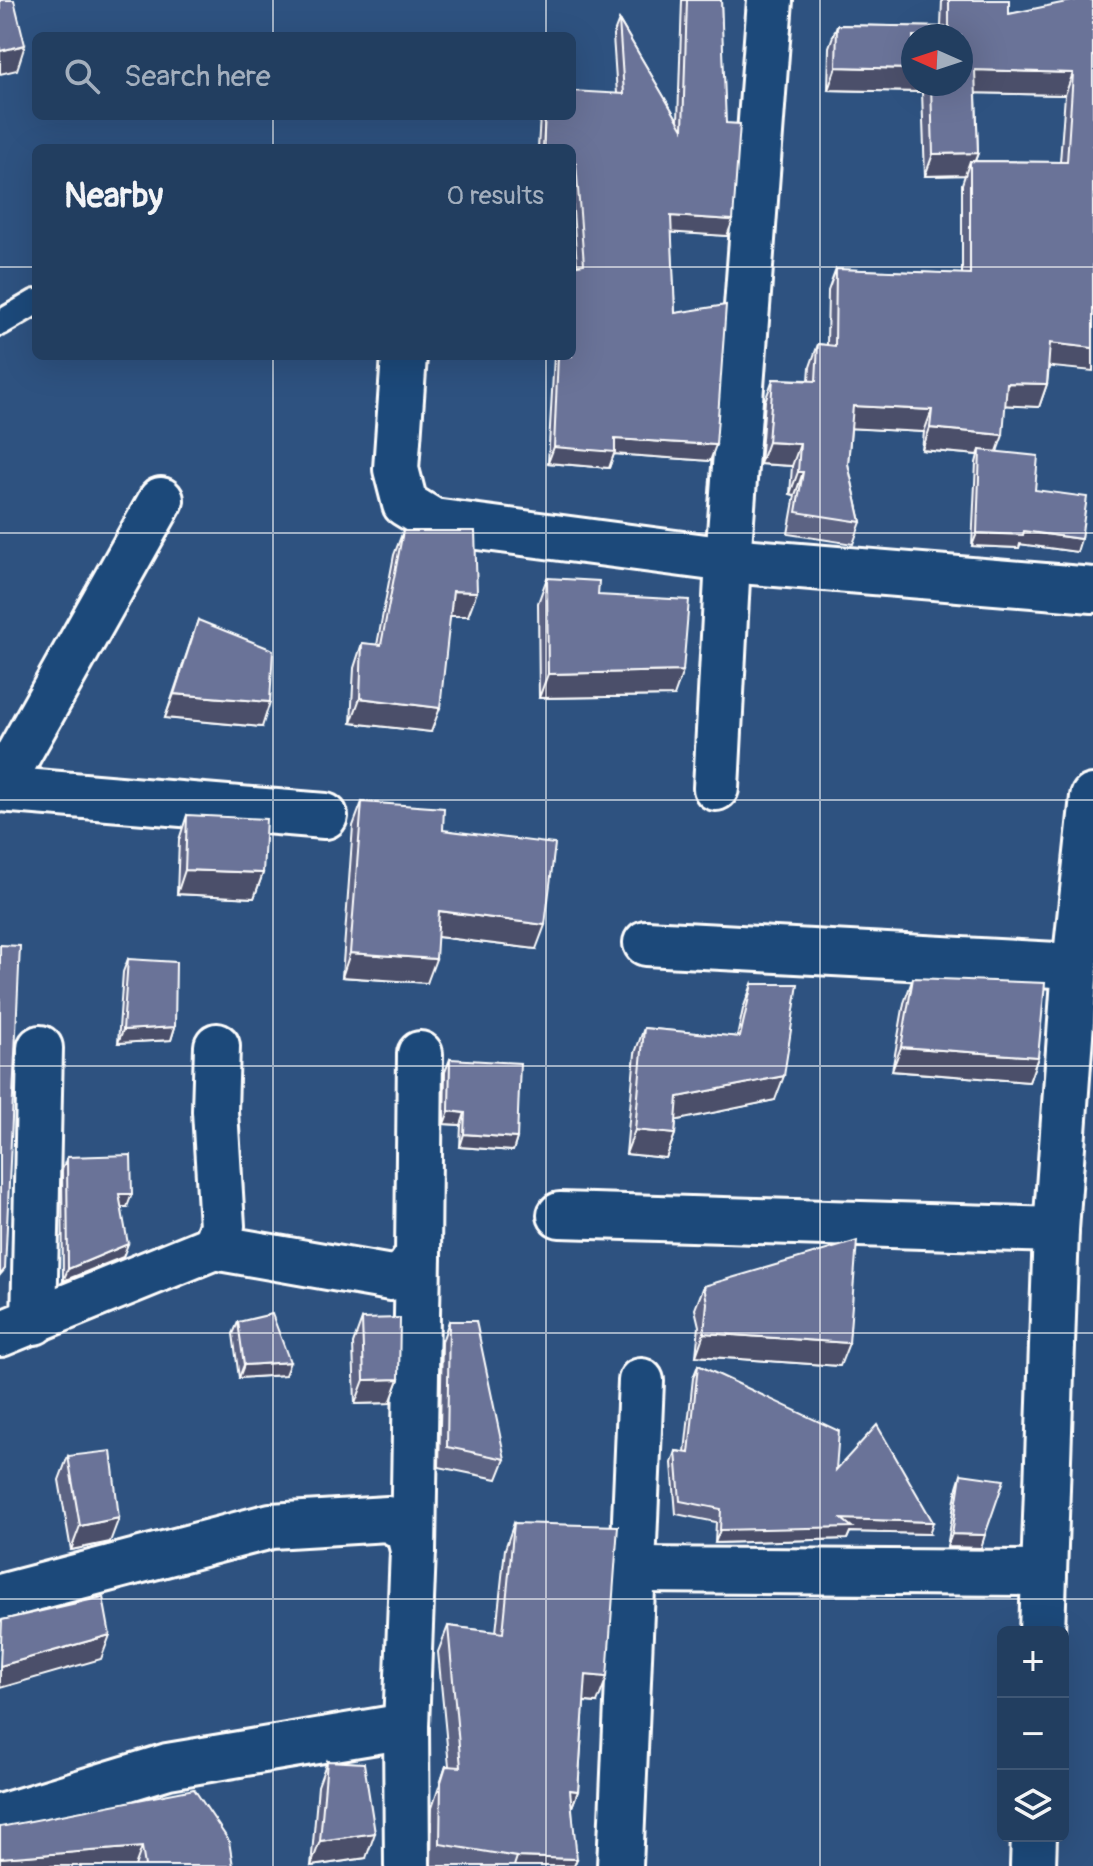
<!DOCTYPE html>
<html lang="en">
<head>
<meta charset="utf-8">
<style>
  body { margin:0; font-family:Pangolin,sans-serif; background:#2a4566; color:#f1f3f6 }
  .controls { position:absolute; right:24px; bottom:24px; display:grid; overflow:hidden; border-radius:12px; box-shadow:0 8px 32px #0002 }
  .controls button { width:72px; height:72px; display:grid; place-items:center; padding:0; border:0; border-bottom:2px solid #3f5775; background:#223e60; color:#f1f3f6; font:40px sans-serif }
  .compass { position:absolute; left:901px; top:24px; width:72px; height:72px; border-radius:50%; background:#223e60; box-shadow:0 8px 32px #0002; rotate:273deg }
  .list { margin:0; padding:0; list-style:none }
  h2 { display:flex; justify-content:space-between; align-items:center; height:104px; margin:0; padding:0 32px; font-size:34px }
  h2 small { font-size:26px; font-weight:400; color:#a2aebd }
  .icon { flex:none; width:44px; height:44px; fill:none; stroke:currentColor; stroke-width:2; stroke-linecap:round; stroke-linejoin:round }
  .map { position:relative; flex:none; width:1093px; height:1866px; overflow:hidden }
  .search { position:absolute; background:#223e60; box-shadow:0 8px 32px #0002; left:32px; top:32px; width:544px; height:88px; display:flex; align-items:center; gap:20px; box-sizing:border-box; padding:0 28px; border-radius:12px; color:#a2aebd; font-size:30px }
  .panel { position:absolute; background:#223e60; box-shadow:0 8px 32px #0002; left:32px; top:144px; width:544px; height:216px; border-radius:12px }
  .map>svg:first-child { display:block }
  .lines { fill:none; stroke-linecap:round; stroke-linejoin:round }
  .service-casing { stroke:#fff; stroke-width:30 }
  .minor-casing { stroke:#fff; stroke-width:50 }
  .service { stroke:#1f4a7a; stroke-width:24 }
  .minor { stroke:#1f4a7a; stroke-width:44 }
  .wall { fill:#5c6383; stroke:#fff; stroke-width:2; fill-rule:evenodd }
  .shaded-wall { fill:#4b506a; stroke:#fff; stroke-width:2 }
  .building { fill:#6b7398; stroke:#fff; stroke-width:2 }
  .grid { fill:none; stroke:#fff; stroke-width:2; stroke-opacity:0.55 }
</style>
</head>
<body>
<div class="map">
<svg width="1093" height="1866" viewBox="0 0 1093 1866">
  <rect width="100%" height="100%" fill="#2e5280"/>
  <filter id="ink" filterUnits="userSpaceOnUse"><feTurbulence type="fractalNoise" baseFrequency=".0125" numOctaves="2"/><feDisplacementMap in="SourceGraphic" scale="16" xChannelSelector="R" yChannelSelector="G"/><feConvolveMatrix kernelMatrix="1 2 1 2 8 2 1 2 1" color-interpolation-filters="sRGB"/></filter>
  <g filter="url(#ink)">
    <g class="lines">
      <defs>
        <polyline id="service" points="0,323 36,302"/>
        <g id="minor">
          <polyline points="404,356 396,469 405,504 433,521 728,560 1093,590"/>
          <polyline points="0,787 161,500"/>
          <polyline points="716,788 728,560 770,0"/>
          <polyline points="0,789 325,816"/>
          <polyline points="646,943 1075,966"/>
          <polyline points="217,1046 215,1111 222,1226 214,1247 391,1278 406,1273 418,1256 420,1054"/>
          <polyline points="560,1215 1056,1230"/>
          <polyline points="34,1322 40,1048"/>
          <polyline points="0,1334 214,1247"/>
          <polyline points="413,1550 418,1256"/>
          <polyline points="632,1570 1044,1573"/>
          <polyline points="0,1597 271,1526 388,1519 408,1530 413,1550 406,1726 407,1866"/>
          <polyline points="1042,1632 1056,1230 1075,966 1093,797"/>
          <polyline points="0,1817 168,1766 406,1726"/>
          <polyline points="620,1866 641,1381"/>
          <polyline points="1033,1866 1034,1836"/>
        </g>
      </defs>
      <use href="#service" class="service-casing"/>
      <use href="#minor" class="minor-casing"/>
      <use href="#service" class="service"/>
      <use href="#minor" class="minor"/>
    </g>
    <g class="wall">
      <polygon points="682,0 721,0 727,236 671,232 675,313 710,461 614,454 609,468 548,463 554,356 572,356 572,266 577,265 572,198 572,148 538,148 540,116 572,116 617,94 613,36 619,20 678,121"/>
      <path d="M 942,0 L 1009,0 L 1009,14 L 1093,0 L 1047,384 L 1039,407 L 1005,405 L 997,452 L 1035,490 L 1077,552 L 1020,544 L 1019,548 L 972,546 L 976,463 L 978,455 L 922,450 L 924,432 L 851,428 L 848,464 L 861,522 L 853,544 L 788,534 L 795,495 L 790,494 L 792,466 L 760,464 L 765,401 L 773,379 L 809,380 L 810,367 L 818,344 L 827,345 L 828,291 L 836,269 L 962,274 L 962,184 L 965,175 L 925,176 L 922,92 L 828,90 L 829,47 L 837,25 L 941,27 ZM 913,36 L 961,84 L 913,84 ZM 976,93 L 1065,95 L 1060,162 L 975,161 L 978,153 Z"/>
      <polygon points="403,531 468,616 450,616 431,732 351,723 354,668 362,643 377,645 394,555"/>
      <polygon points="547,578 598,595 674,696 539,698 538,603"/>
      <polygon points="198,620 262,727 165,718"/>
      <polygon points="362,802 443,830 536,949 437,937 427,983 342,977 353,826"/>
      <polygon points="187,815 263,873 254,898 177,894 179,840"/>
      <polygon points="128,959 175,1027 171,1040 118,1043 123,972"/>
      <polygon points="913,978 1038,1057 1029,1082 892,1071 904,1003"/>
      <polygon points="752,984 775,1100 676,1120 675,1134 666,1158 626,1154 635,1053 644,1028 737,1037 743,1009"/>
      <polygon points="450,1059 517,1138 513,1151 460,1147 461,1125 444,1124 445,1072"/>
      <polygon points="67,1157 127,1207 122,1207 123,1257 63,1281 62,1170"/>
      <polygon points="704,1286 840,1366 696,1356 699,1326 695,1309"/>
      <polygon points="362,1319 399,1379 390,1403 355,1404 353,1344"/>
      <polygon points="449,1321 505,1459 497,1479 439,1467 442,1342"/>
      <polygon points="238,1322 285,1375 239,1378 233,1334"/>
      <polygon points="698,1365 836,1470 929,1534 850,1532 847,1539 715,1543 716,1522 676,1514 672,1463 676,1451 685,1452 693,1378"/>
      <polygon points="68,1456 110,1542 71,1550 59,1480"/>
      <polygon points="961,1474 981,1548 947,1547 957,1487"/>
      <polygon points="514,1523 597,1703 584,1702 578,1791 572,1807 574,1866 431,1866 432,1808 446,1766 449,1766 438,1652 448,1626 496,1632 505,1549"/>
      <polygon points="327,1761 366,1858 311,1866 318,1786"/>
      <polygon points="194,1789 233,1866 0,1866"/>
    </g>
    <g class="shaded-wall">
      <polygon points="25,45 17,70 0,74 0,51"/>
      <polygon points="836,67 913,69 913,84 925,84 922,92 828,90"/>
      <polygon points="975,70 1073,73 1065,95 967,93"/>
      <polygon points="978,153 970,173 970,161 965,175 925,176 933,154"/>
      <polygon points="572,163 576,163 572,175"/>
      <polygon points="671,216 733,220 727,236 665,232"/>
      <polygon points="1050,343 1093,348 1093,371 1042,366"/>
      <polygon points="1007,383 1047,384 1039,407 999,405"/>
      <polygon points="853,406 932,410 924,432 845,428"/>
      <polygon points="930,428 1003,435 995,457 980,450 978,455 922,450"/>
      <polygon points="615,439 716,445 710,461 614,454 609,468 548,463 554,447"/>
      <polygon points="768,442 800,444 792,466 760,464"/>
      <polygon points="798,472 803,472 795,495 790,494"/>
      <polygon points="1024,531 1081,539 1077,552 1020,544 1019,548 972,546 977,533"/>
      <polygon points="453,591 477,592 468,616 444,616"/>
      <polygon points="683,671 674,696 539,698 548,674"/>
      <polygon points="174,694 270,702 262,727 165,718"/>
      <polygon points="360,698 440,708 431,732 351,723"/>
      <polygon points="185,870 263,873 254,898 177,894"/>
      <polygon points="439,911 545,925 536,949 430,936"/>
      <polygon points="350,953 436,959 427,983 342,977"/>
      <polygon points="175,1027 171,1040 118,1043 123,1030"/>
      <polygon points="901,1047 1038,1057 1029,1082 892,1071"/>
      <polygon points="784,1076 775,1100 669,1122 678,1097"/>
      <polygon points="449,1111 465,1113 461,1125 444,1124"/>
      <polygon points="635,1130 675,1134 666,1158 626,1154"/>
      <polygon points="464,1134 517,1138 513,1151 460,1147"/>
      <polygon points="119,1194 132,1194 127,1207 115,1207"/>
      <polygon points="128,1244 123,1257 63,1281 68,1269"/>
      <polygon points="704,1333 849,1343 840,1366 696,1356"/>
      <polygon points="290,1362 285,1375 239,1378 244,1365"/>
      <polygon points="399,1379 390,1403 355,1404 364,1380"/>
      <polygon points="119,1518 110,1542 71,1550 80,1526"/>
      <polygon points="842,1519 933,1522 929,1534 850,1532 847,1539 715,1543 720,1530"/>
      <polygon points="952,1534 985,1535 981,1548 947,1547"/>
      <polygon points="110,1635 101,1659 0,1688 0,1666"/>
      <polygon points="586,1675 607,1677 597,1703 577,1701"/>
      <polygon points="570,1790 578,1791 568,1817"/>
      <polygon points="375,1833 366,1858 311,1866 320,1841"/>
      <polygon points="142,1847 135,1866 0,1866 0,1858"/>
      <polygon points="517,1857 577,1859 574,1866 514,1866"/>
    </g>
    <g class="building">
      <polygon points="0,0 14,0 25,45 0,51"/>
      <polygon points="687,0 721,0 726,123 740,124 733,220 671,216 675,313 726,305 716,445 615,439 615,452 554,447 558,356 572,356 572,285 574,285 572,266 584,264 576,163 572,163 572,148 543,148 545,116 572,116 572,91 624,94 619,20 683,129"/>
      <polygon points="949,0 1009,0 1009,14 1076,0 1093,0 1093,348 1050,343 1047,384 1007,383 1003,435 930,428 932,410 853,406 848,464 861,522 796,512 803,472 798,472 800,444 768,442 773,379 816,381 818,344 835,346 836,269 970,274 970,161 1067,162 1073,73 975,70 978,153 933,154 931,84 961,84 961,36 913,36 913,69 836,67 837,25 949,27"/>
      <polygon points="980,450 1038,456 1035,490 1087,497 1081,539 1024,531 1023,535 977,533"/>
      <polygon points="403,531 475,531 477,592 453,591 440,708 360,698 362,643 381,645"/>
      <polygon points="547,578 599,581 598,595 689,600 683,671 548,674"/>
      <polygon points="198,620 273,650 270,702 174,694"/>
      <polygon points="362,802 444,808 443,830 555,844 545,925 439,911 436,959 350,953"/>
      <polygon points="187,815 266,819 263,873 185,870"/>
      <polygon points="0,945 20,946 5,1269 0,1275"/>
      <polygon points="128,959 176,962 175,1027 123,1030"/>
      <polygon points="913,978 1045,983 1038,1057 901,1047"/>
      <polygon points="752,984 798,984 784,1076 678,1097 675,1134 635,1130 644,1028 740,1037"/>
      <polygon points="450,1059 520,1063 517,1138 464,1134 465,1113 449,1111"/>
      <polygon points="131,1155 132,1194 119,1194 128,1244 68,1269 67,1157"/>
      <polygon points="857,1241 849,1343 704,1333 707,1303 704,1286"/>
      <polygon points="272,1314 290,1362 244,1365 238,1322"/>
      <polygon points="400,1318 399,1379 364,1380 362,1319"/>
      <polygon points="449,1321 476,1321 505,1459 447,1447"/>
      <polygon points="698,1365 839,1431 836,1470 877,1425 933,1522 842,1519 852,1527 720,1530 721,1509 680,1501 676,1451 689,1453"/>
      <polygon points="111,1451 119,1518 80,1526 68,1456"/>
      <polygon points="961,1474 1004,1480 985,1535 952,1534"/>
      <polygon points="514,1523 618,1526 607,1677 586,1675 578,1791 570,1790 577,1859 517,1857 440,1844 441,1782 446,1766 461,1767 448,1626 503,1633"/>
      <polygon points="103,1597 110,1635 0,1666 2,1620"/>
      <polygon points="327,1761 364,1763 375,1833 320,1841"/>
      <polygon points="194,1789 229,1841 233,1866 145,1866 142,1847 0,1858 0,1827"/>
    </g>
  </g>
  <path class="grid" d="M 273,0 L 273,36M 546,0 L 546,36M 820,0 L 820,1866M 273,116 L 273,148M 546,116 L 546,148M 0,267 L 36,267M 572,267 L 1093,267M 273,356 L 273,1866M 546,356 L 546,1866M 0,533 L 1093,533M 0,800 L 1093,800M 0,1066 L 1093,1066M 0,1333 L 1093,1333M 0,1599 L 1093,1599"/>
</svg>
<div class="controls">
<button>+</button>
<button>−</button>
<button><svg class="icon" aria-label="layers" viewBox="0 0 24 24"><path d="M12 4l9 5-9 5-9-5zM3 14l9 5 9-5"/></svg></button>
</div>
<svg class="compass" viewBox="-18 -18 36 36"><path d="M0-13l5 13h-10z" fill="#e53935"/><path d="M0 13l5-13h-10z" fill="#a2aebd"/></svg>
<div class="search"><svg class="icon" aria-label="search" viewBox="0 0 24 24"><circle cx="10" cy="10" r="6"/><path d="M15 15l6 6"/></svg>Search here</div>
<section class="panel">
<h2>Nearby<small>0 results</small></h2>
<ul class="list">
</ul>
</section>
</div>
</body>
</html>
